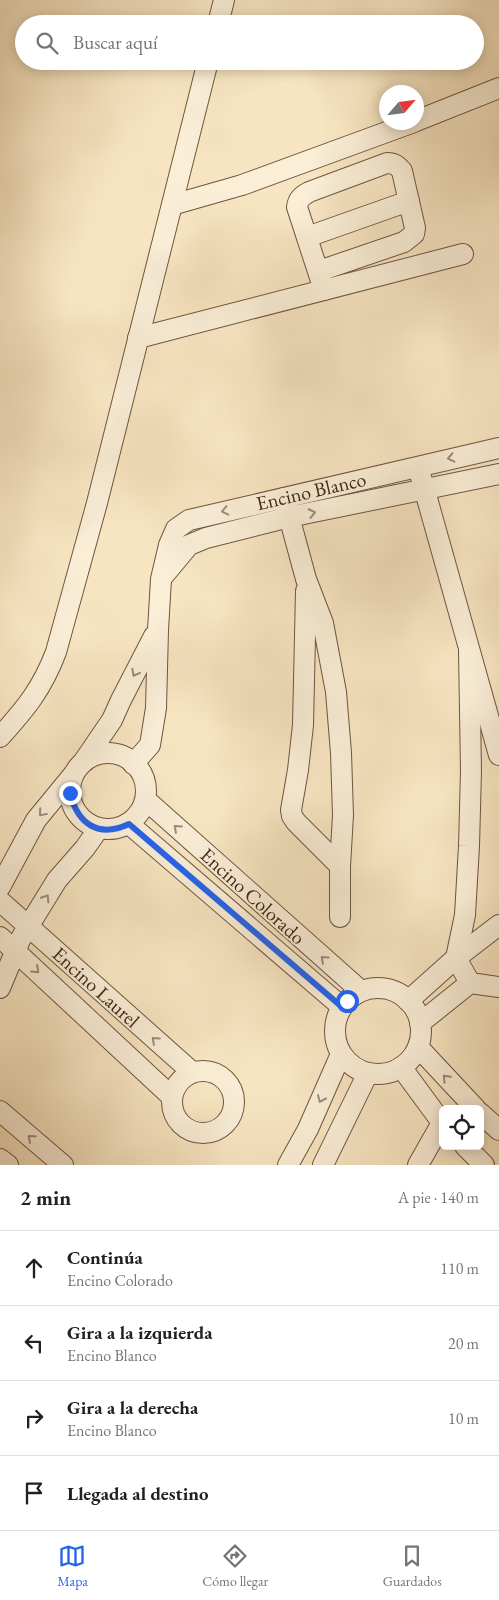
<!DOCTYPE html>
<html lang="es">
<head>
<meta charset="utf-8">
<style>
  body { margin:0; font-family:"EB Garamond",serif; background:#f6f6f6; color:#202124 }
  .controls { position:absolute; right:15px; bottom:15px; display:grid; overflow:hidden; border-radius:8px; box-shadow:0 2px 12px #0003 }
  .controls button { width:45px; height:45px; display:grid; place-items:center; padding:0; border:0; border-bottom:1px solid #e0e0e0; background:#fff; color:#202124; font:25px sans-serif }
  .compass { position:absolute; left:379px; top:85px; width:45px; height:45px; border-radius:50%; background:#fff; box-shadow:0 2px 12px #0003; rotate:62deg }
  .stop { position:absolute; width:15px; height:15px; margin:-11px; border:4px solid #2563eb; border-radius:50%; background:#fff }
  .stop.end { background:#2563eb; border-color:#fff; box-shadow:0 1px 5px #0008 }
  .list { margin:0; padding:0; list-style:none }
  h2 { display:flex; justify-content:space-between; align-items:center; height:65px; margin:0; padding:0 20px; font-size:21px }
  h2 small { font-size:16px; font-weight:400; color:#757577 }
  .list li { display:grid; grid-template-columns:32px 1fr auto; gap:15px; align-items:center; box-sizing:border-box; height:75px; padding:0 20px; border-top:1px solid #e0e0e0 }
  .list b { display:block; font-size:19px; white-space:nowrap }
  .list p { margin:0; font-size:16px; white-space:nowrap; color:#757577 }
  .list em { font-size:16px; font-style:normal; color:#757577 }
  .icon { flex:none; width:28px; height:28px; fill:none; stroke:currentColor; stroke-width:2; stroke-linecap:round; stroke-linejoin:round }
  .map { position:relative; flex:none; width:499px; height:1165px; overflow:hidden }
  .search { position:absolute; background:#fff; box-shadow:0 2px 12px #0003; left:15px; right:15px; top:15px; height:55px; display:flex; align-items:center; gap:12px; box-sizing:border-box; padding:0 18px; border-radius:28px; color:#757577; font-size:19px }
  .sheet { height:365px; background:#fff }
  nav { display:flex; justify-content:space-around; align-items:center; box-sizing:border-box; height:70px; border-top:1px solid #e0e0e0; background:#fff; font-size:14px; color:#757577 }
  nav a { display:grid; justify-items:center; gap:2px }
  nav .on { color:#2563eb }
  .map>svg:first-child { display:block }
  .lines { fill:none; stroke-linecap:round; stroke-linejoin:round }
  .minor-casing { stroke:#6f5542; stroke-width:22 }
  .minor { stroke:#faeed7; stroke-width:20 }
  .oneway { stroke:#9e8a77 }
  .route { stroke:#2563eb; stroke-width:6 }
  .labels { text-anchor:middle; stroke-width:4; stroke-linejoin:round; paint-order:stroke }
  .street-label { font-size:20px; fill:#422517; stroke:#faeed7 }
</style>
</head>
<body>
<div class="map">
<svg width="499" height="1165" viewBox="0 0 499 1165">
  <rect width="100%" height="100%" fill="#f7e5c1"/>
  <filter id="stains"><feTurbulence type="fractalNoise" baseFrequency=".004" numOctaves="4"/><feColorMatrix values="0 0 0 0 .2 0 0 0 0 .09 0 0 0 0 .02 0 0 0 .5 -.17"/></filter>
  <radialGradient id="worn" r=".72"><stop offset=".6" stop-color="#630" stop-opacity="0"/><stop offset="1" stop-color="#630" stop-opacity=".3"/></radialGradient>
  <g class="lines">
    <defs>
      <g id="minor">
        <polyline points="218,24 224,0"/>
        <polyline points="416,121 499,88"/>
        <polyline points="172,205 242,185 414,122"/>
        <polyline points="307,237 409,201"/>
        <path d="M 319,271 L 404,242 L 414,234 L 415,228 L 402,171 C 397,165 394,163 387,163 L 309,192 C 302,196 298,199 297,207 L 324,290"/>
        <polyline points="138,338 463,254"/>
        <polyline points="421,477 499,755"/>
        <polyline points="284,498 306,579 323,623 336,692 341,753 343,815 340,866 340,917"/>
        <polyline points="164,575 189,545 206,538 289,517 499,474"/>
        <polyline points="306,591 303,725 298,770 291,810 292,816 296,822 340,866"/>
        <polyline points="469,651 471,771 469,846 465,915 456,958 470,983"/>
        <path d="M 0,737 C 26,708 42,689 56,652 L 97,503 L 208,61"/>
        <circle cx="108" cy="791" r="38"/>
        <polyline points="84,761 112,720 121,700 154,636"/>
        <polyline points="133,764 150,745 156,708 158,630 161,579 169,545 176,529 189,520 499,448"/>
        <polyline points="146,800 361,991"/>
        <polyline points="129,824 342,1007"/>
        <polyline points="0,887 36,820 73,775"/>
        <polyline points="0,901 192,1072"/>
        <polyline points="0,937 172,1097"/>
        <polyline points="0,988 20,940 57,880 85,848 99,828"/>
        <circle cx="378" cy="1031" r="43"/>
        <polyline points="408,1001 456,958 499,925"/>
        <polyline points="420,1023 470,983 499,987"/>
        <polyline points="418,1047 476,1109"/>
        <polyline points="401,1067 443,1124"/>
        <circle cx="203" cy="1102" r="31"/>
        <polyline points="0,1111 63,1165"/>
        <polyline points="480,1113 499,1130"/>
        <polyline points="465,1146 484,1165"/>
        <polyline points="0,1159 8,1165"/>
        <polyline points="288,1165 308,1129 341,1054"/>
        <polyline points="323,1165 368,1073"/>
        <polyline points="418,1165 443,1121"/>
      </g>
    </defs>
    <use href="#minor" class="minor-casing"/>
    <use href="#minor" class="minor"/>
  </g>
  <defs><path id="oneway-chevron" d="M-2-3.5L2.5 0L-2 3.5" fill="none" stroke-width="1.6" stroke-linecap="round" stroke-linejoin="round" transform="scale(1.25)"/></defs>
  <g class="oneway">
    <use href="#oneway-chevron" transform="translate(451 458) rotate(167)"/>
    <use href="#oneway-chevron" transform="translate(225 511) rotate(167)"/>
    <use href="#oneway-chevron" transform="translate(312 513) rotate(-12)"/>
    <use href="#oneway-chevron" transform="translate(135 673) rotate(118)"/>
    <use href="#oneway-chevron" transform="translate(42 813) rotate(130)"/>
    <use href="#oneway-chevron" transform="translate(177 828) rotate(-138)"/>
    <use href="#oneway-chevron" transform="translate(46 898) rotate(-58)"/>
    <use href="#oneway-chevron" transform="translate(324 959) rotate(-138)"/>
    <use href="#oneway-chevron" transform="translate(36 970) rotate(43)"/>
    <use href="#oneway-chevron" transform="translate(155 1040) rotate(-138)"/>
    <use href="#oneway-chevron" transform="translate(446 1078) rotate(-133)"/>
    <use href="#oneway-chevron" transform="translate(321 1099) rotate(114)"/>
    <use href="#oneway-chevron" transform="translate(31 1138) rotate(-139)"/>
  </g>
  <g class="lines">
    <path class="route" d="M 70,793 C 78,825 99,838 129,824 L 342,1007 L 347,1001"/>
  </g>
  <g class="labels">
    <g class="street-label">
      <text transform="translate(311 491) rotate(-13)" y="7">Encino Blanco</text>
      <text transform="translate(253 896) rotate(42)" y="7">Encino Colorado</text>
      <text transform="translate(96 987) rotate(42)" y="7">Encino Laurel</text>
    </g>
  </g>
  <rect width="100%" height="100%" filter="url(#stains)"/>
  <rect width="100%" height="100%" fill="url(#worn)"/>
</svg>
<div class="controls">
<button><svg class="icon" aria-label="locate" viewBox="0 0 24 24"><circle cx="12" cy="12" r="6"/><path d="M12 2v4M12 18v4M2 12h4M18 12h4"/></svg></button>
</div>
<svg class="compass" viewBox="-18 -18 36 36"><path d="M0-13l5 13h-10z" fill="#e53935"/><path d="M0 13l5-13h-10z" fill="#757577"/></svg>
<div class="stop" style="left:347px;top:1001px"></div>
<div class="stop end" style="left:70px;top:793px"></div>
<div class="search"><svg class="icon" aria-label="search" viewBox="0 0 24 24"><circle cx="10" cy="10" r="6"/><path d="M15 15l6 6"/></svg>Buscar aquí</div>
</div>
<section class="sheet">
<h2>2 min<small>A pie · 140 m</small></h2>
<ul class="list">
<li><svg class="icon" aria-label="ahead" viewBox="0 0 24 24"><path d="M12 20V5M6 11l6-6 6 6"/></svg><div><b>Continúa</b><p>Encino Colorado</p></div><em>110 m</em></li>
<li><svg class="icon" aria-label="left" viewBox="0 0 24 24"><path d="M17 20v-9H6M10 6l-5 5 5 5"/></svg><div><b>Gira a la izquierda</b><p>Encino Blanco</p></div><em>20 m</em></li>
<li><svg class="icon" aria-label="right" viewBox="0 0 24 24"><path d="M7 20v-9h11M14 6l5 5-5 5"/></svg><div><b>Gira a la derecha</b><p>Encino Blanco</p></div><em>10 m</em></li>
<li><svg class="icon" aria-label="arrive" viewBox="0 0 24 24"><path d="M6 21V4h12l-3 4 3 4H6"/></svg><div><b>Llegada al destino</b></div></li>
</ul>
</section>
<nav>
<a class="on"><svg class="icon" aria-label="map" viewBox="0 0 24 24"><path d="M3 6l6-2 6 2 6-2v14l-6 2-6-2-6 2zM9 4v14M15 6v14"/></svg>Mapa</a>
<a><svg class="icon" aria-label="directions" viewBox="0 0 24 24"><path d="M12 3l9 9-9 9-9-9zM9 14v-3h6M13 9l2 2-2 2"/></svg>Cómo llegar</a>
<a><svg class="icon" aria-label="saved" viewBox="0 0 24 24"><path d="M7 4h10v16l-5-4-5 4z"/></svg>Guardados</a>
</nav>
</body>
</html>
